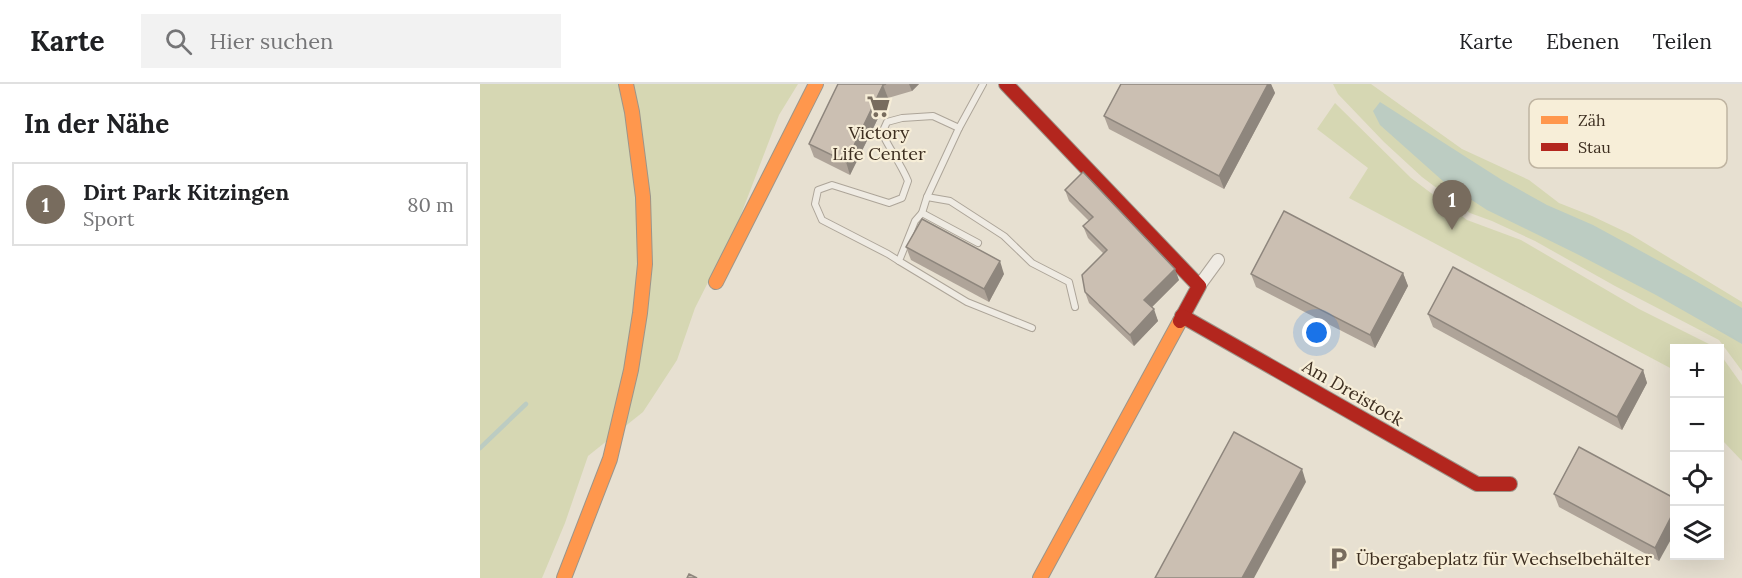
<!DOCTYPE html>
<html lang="de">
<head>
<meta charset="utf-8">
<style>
  body { margin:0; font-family:Lora,serif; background:#f2f2f2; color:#202124 }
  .controls { position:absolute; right:18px; bottom:18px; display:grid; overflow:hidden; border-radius:0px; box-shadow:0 6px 24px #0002 }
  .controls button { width:54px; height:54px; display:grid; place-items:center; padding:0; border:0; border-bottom:2px solid #e0e0e0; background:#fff; color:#202124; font:30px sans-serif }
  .you { position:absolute; left:837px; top:249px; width:21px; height:21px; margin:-15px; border:4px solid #fff; border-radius:50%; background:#1a73e8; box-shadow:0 0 0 9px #1a73e833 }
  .badge { display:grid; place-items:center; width:39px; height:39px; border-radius:50%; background:#786c5e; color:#fff; font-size:20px; font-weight:700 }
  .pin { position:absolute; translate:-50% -50px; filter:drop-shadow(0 2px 3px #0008) }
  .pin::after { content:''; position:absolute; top:32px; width:21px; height:18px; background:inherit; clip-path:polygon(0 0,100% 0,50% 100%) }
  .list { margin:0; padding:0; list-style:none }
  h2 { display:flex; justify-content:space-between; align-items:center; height:78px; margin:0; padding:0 24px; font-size:26px }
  h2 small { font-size:20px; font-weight:400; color:#757577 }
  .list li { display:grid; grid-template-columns:39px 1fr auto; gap:18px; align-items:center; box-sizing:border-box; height:84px; margin:0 12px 12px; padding:0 12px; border:2px solid #e0e0e0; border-radius:0px }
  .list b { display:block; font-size:22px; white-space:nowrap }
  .list p { margin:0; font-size:20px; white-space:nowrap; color:#757577 }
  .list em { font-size:20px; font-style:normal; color:#757577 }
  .icon { flex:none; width:33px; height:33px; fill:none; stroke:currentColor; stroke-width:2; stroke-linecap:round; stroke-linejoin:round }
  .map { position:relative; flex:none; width:1262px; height:494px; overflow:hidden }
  header { display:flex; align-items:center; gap:36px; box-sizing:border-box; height:84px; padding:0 30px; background:#fff; border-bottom:2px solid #e0e0e0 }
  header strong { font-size:28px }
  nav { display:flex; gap:33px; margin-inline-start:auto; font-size:21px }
  .search { width:420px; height:54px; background:#f2f2f2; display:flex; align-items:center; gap:15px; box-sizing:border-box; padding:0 21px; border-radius:0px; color:#757577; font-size:22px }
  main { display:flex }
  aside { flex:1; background:#fff }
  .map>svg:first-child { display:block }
  .green { fill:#d6d7b3 }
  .water { fill:#bcccc2 }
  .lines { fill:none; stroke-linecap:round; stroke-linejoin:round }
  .stream { stroke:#bcccc2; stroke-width:4.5 }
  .lane-casing { stroke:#ada599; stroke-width:8 }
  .street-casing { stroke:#ada599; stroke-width:14 }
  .slow-casing { stroke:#9c958a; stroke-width:16 }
  .jam-casing { stroke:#9c958a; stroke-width:16 }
  .lane { stroke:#efebe3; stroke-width:6 }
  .street { stroke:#efebe3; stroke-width:12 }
  .slow { stroke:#ff974d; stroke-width:14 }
  .jam { stroke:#b3261e; stroke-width:14 }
  .wall { fill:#afa499 }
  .shaded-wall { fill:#8e867d }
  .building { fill:#cbbfb2; stroke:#8e867d; stroke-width:1.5 }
  .labels { text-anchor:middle; stroke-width:4.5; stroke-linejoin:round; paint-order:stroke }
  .poi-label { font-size:18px; fill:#3d2e20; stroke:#f7eed8 }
  .street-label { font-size:18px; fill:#3d2e20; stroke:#f7eed8 }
  .key { fill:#f7eed8; stroke:#bfb4a1; stroke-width:1.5 }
  .key-label { font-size:16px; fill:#3d2e20 }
</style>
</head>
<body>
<header>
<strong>Karte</strong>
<div class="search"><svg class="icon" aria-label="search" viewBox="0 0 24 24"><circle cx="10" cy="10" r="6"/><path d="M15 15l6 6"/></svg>Hier suchen</div>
<nav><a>Karte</a><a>Ebenen</a><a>Teilen</a></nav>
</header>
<main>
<aside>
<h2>In der Nähe<small></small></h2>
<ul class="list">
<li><span class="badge">1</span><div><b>Dirt Park Kitzingen</b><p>Sport</p></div><em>80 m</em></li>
</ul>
</aside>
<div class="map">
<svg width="1262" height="494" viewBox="0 0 1262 494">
  <rect width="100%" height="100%" fill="#e7e0d1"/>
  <g class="green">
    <polygon points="0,0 318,0 299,31 257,141 215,224 197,276 163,328 108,372 85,439 62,494 0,494"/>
    <polygon points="853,0 891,0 982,65 1049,96 1079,119 1112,132 1150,150 1262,218 1262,287 1239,256 1135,202 1055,157 1012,137 990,129 942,93 904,58 858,10"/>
    <polygon points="855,19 931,94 987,136 1041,156 1159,225 1233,262 1235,264 1194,264 1194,286 869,114 888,84 837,45"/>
    <polygon points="1240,270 1262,301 1262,377 1243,357 1240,350"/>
  </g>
  <polygon class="water" points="900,18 1022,96 1067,121 1113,141 1214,196 1262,224 1262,260 1176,211 1099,171 1007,126 964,98 900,41 893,27"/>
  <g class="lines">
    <polyline class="stream" points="0,364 46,320"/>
    <defs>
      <g id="lane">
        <polyline points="503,0 479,44 447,113 442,129 435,137 419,177 487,218 552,244"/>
        <polyline points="447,113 470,117 524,152 552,179 589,198 595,223"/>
        <polyline points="442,129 498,159"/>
        <path d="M 419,177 L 408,170 L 342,136 L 335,120 L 338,106 L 352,101 L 409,119 L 422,114 L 428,97 C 421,80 410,66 402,49 L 407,38 L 422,34 L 453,32 L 479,44"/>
      </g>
      <polyline id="street" points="719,202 738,176"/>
      <g id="slow">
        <polyline points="236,198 336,0"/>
        <polyline points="84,494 130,375 151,286 160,229 165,180 163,113 152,28 146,0"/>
        <polyline points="560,494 700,237"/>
      </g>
      <g id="jam">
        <polyline points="526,0 719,202 700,237"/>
        <polyline points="702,232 997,400 1030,400"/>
      </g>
    </defs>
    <use href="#lane" class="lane-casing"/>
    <use href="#street" class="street-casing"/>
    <use href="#slow" class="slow-casing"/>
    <use href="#jam" class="jam-casing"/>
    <use href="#lane" class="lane"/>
    <use href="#street" class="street"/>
    <use href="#slow" class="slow"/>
    <use href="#jam" class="jam"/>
  </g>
  <g class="wall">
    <polygon points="358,0 439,0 432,7 408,14 370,91 334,73 329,60"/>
    <polygon points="641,0 791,0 795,9 744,105 629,45 624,32"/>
    <polygon points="585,106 699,196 672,223 678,237 654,262 609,219 605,208 623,169 608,154 603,142 609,137 589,117"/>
    <polygon points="426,163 524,190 509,218 431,176"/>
    <polygon points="923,189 928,202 895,264 776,203 771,190"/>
    <polygon points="948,230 1163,286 1167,299 1142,346 953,243"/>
    <polygon points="1074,410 1194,414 1179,477 1079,423"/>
  </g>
  <g class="shaded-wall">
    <polygon points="429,0 439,0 432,7"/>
    <polygon points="788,0 791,0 795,9 744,105 739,92"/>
    <polygon points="403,1 408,14 370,91 366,78"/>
    <polygon points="520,177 524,190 509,218 504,205"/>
    <polygon points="695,185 699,196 668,227 664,216"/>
    <polygon points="923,189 928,202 895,264 890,251"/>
    <polygon points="674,225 678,237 654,262 650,251"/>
    <polygon points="1163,286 1167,299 1142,346 1137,333"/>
    <polygon points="822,385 826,398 774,494 762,494"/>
    <polygon points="1194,427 1194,450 1179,477 1175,464"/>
  </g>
  <g class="building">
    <polygon points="358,0 406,0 403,1 366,78 329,60"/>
    <polygon points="641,0 788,0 739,92 624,32"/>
    <polygon points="603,88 695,185 664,216 674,225 650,251 605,208 602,191 627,166 603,142 613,133 585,106"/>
    <polygon points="804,127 923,189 890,251 771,190"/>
    <polygon points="442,135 520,177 504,205 426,163"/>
    <polygon points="973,183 1163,286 1137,333 948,230"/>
    <polygon points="754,348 822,385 762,494 675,494"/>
    <polygon points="1099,363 1194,414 1194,427 1175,464 1074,410"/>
    <polygon points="209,490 217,494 207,494"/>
  </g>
  <defs>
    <symbol id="supermarket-bare" viewBox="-9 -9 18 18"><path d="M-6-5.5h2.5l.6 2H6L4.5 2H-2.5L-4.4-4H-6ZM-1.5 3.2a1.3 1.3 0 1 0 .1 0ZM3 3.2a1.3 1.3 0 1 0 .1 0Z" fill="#786c5e" stroke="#f7eed8" stroke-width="2.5" paint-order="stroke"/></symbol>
    <symbol id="parking-bare" viewBox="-9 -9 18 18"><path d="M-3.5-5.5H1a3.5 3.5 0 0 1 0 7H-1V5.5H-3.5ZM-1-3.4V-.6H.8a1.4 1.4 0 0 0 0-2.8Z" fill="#786c5e" stroke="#f7eed8" stroke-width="2.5" paint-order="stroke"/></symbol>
  </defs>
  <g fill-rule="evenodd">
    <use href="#supermarket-bare" x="382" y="6" width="33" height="33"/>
    <use href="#parking-bare" x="842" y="458" width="33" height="33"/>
  </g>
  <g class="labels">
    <g class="poi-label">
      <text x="399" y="55">Victory<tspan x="399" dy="21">Life Center</tspan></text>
      <text x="876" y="481" text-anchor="start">Übergabeplatz für Wechselbehälter</text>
    </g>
    <g class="street-label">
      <text transform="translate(873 309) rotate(30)" y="6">Am Dreistock</text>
    </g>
  </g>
  <rect x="1049" y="15" width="198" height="69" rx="9" class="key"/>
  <rect x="1061" y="32" width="27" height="8" fill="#ff974d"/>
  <rect x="1061" y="59" width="27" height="8" fill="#b3261e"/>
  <g class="key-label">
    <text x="1098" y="42">Zäh</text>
    <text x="1098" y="69">Stau</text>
  </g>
</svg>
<div class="controls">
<button>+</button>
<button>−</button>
<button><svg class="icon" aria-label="locate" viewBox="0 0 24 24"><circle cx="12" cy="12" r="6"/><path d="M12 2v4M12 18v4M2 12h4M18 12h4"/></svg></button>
<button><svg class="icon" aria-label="layers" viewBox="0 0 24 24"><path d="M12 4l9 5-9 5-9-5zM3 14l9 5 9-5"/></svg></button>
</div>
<div class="you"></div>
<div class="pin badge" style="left:972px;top:146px">1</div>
</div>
</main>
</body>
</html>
